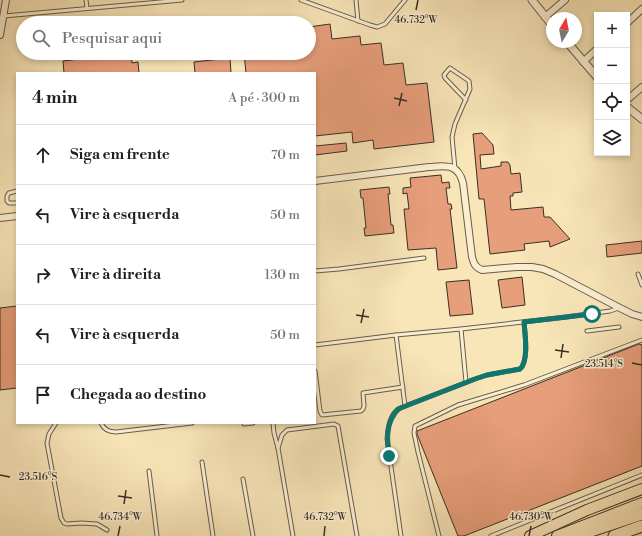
<!DOCTYPE html>
<html lang="pt">
<head>
<meta charset="utf-8">
<style>
  body { margin:0; font-family:"Libre Bodoni",serif; background:#f6f6f6; color:#202124 }
  .controls { position:absolute; right:12px; top:12px; display:grid; overflow:hidden; border-radius:0px; box-shadow:0 2px 6px #0003 }
  .controls button { width:36px; height:36px; display:grid; place-items:center; padding:0; border:0; border-bottom:1px solid #e0e0e0; background:#fff; color:#202124; font:20px sans-serif }
  .compass { position:absolute; left:546px; top:12px; width:36px; height:36px; border-radius:50%; background:#fff; box-shadow:0 2px 6px #0003; rotate:10deg }
  .stop { position:absolute; width:12px; height:12px; margin:-9px; border:3px solid #0f766e; border-radius:50%; background:#fff }
  .stop.end { background:#0f766e; border-color:#fff; box-shadow:0 1px 4px #0008 }
  .list { margin:0; padding:0; list-style:none }
  h2 { display:flex; justify-content:space-between; align-items:center; height:52px; margin:0; padding:0 16px; font-size:17px }
  h2 small { font-size:13px; font-weight:400; color:#757577 }
  .list li { display:grid; grid-template-columns:26px 1fr auto; gap:12px; align-items:center; box-sizing:border-box; height:60px; padding:0 16px; border-top:1px solid #e0e0e0 }
  .list b { display:block; font-size:15px; white-space:nowrap }
  .list em { font-size:13px; font-style:normal; color:#757577 }
  .icon { flex:none; width:22px; height:22px; fill:none; stroke:currentColor; stroke-width:2; stroke-linecap:round; stroke-linejoin:round }
  .map { position:relative; flex:none; width:642px; height:536px; overflow:hidden }
  .search { position:absolute; background:#fff; box-shadow:0 2px 6px #0003; left:16px; top:16px; width:300px; height:44px; display:flex; align-items:center; gap:10px; box-sizing:border-box; padding:0 14px; border-radius:22px; color:#757577; font-size:15px }
  .panel { position:absolute; background:#fff; box-shadow:0 2px 6px #0003; left:16px; top:72px; width:300px; height:352px; border-radius:0px }
  .map>svg:first-child { display:block }
  .building { fill:#e79e7a; stroke:#383026 }
  .lines { fill:none; stroke-linecap:round; stroke-linejoin:round }
  .service-casing { stroke:#685d4a; stroke-width:5 }
  .minor-casing { stroke:#685d4a; stroke-width:8 }
  .tertiary-casing { stroke:#685d4a; stroke-width:9 }
  .trunk-casing { stroke:#383026; stroke-width:12 }
  .motorway-casing { stroke:#383026; stroke-width:13 }
  .service { stroke:#faeed1; stroke-width:3 }
  .minor { stroke:#faeed1; stroke-width:6 }
  .tertiary { stroke:#faeed1; stroke-width:7 }
  .trunk { stroke:#f8e5b8; stroke-width:10 }
  .motorway { stroke:#f8e5b8; stroke-width:11 }
  .route { stroke:#0f766e; stroke-width:5 }
  .ticks { fill:none; stroke:#383026; stroke-width:1.5 }
  .ticks-label { font-size:10px; text-anchor:middle; fill:#383026; stroke:#faeed1; stroke-width:3; stroke-linejoin:round; paint-order:stroke }
</style>
</head>
<body>
<div class="map">
<svg width="642" height="536" viewBox="0 0 642 536">
  <rect width="100%" height="100%" fill="#f8e5b8"/>
  <filter id="stains"><feTurbulence type="fractalNoise" baseFrequency=".005" numOctaves="4"/><feColorMatrix values="0 0 0 0 .2 0 0 0 0 .09 0 0 0 0 .02 0 0 0 .5 -.17"/></filter>
  <radialGradient id="worn" r=".72"><stop offset=".6" stop-color="#630" stop-opacity="0"/><stop offset="1" stop-color="#630" stop-opacity=".3"/></radialGradient>
  <g class="building">
    <polygon points="330,24 332,39 360,36 361,45 381,43 384,65 403,63 406,85 427,83 434,142 374,149 373,140 353,143 352,132 315,136 315,73 246,73 244,53 309,53 309,27"/>
    <polygon points="79,53 131,53 132,63 138,62 139,73 64,73 63,61 79,59"/>
    <polygon points="230,58 231,73 195,73 194,62"/>
    <polygon points="482,133 493,145 494,154 480,155 481,169 501,166 501,162 508,162 510,165 511,174 520,173 522,192 513,193 513,196 510,196 511,210 543,207 544,217 550,217 570,239 550,247 549,241 524,244 525,250 490,254 484,199 479,199 473,134"/>
    <polygon points="346,143 347,151 315,155 315,146"/>
    <polygon points="441,175 442,183 449,182 450,188 446,188 448,204 451,204 452,209 450,209 457,268 438,270 436,248 408,250 404,209 409,209 407,193 403,194 403,188 411,187 410,178"/>
    <polygon points="389,187 390,194 388,194 391,225 393,225 394,233 365,236 364,228 366,228 363,198 361,198 360,190"/>
    <polygon points="642,241 642,253 607,257 606,245"/>
    <polygon points="522,277 525,305 502,308 498,280"/>
    <polygon points="469,280 473,314 450,316 446,282"/>
    <polygon points="17,306 17,388 0,390 0,308"/>
    <polygon points="639,344 642,345 642,466 464,536 458,536 417,434 417,431"/>
  </g>
  <g class="lines">
    <defs>
      <g id="service">
        <polyline points="86,0 87,8"/>
        <polyline points="301,0 370,25 377,27 385,24 405,0"/>
        <polyline points="356,0 358,21"/>
        <polyline points="4,16 182,0"/>
        <polyline points="455,169 452,137 455,124 470,89 469,81 450,68 444,75 445,78 466,100"/>
        <polyline points="17,191 9,193 7,196 7,201 9,203 17,203"/>
        <polyline points="315,271 339,269 424,258"/>
        <polyline points="638,274 642,285"/>
        <polyline points="461,329 466,382"/>
        <polyline points="587,331 619,327"/>
        <path d="M 396,335 L 405,406 C 403,407 401,407 399,409 C 389,414 388,430 387,439 L 401,536"/>
        <polyline points="315,345 396,335 461,329 566,317 610,311 619,308"/>
        <polyline points="315,371 320,411 322,415 361,411 363,409 364,406 363,393 403,387"/>
        <path d="M 405,406 L 475,379 L 487,375 L 520,369 C 529,361 525,334 524,322"/>
        <polyline points="56,423 49,434 47,443 61,518 64,523 67,524 81,523 97,524 107,530"/>
        <path d="M 101,423 C 104,430 109,432 116,432 L 192,423"/>
        <polyline points="244,423 244,424 253,423"/>
        <polyline points="273,423 274,433 278,448 293,536"/>
        <polyline points="278,448 282,435 287,430 334,424 338,426 357,536"/>
        <polyline points="202,462 213,536"/>
        <polyline points="149,471 157,536"/>
        <polyline points="243,479 253,536"/>
        <polyline points="439,536 418,452 414,433 415,426 458,405 524,385 642,340"/>
        <polyline points="491,536 642,475"/>
      </g>
      <g id="minor">
        <polyline points="545,17 565,0"/>
        <polyline points="627,23 642,9"/>
        <polyline points="0,35 6,0"/>
        <polyline points="583,62 597,49"/>
        <polyline points="627,100 642,87"/>
        <path d="M 315,181 L 429,167 C 446,166 458,163 463,183 L 472,257 C 474,264 475,267 482,270 L 517,267 L 532,267 L 543,269 L 555,274 L 620,308 L 632,314 L 642,317"/>
        <polyline points="0,218 17,216"/>
      </g>
      <g id="tertiary">
        <polyline points="532,0 552,25"/>
        <polyline points="567,42 597,77"/>
        <polyline points="627,107 642,119"/>
      </g>
      <g id="trunk">
        <polyline points="530,536 587,510 642,489"/>
        <polyline points="557,536 642,503"/>
      </g>
      <g id="motorway">
        <polyline points="576,536 642,514"/>
        <polyline points="614,536 642,526"/>
      </g>
    </defs>
    <use href="#service" class="service-casing"/>
    <use href="#minor" class="minor-casing"/>
    <use href="#tertiary" class="tertiary-casing"/>
    <use href="#trunk" class="trunk-casing"/>
    <use href="#motorway" class="motorway-casing"/>
    <use href="#service" class="service"/>
    <use href="#minor" class="minor"/>
    <use href="#tertiary" class="tertiary"/>
    <use href="#trunk" class="trunk"/>
    <use href="#motorway" class="motorway"/>
  </g>
  <g class="lines">
    <path class="route" d="M 389,456 C 387,438 385,424 398,409 L 475,379 L 487,375 L 520,369 C 529,361 525,334 524,322 L 592,314"/>
  </g>
  <path class="ticks" d="M 416,10 L 418,0M 394,98 L 407,101M 399,106 L 402,93M 356,315 L 369,317M 361,323 L 364,309M 555,350 L 569,352M 561,358 L 563,344M 632,363 L 642,365M 0,475 L 10,477M 118,496 L 132,498M 124,504 L 126,490M 118,536 L 120,526M 324,536 L 325,526M 529,536 L 531,526"/>
  <g class="ticks-label">
    <text x="416" y="23">46.732°W</text>
    <text x="604" y="367">23.514°S</text>
    <text x="38" y="480">23.516°S</text>
    <text x="120" y="520">46.734°W</text>
    <text x="325" y="520">46.732°W</text>
    <text x="531" y="520">46.730°W</text>
  </g>
  <rect width="100%" height="100%" filter="url(#stains)"/>
  <rect width="100%" height="100%" fill="url(#worn)"/>
</svg>
<div class="controls">
<button>+</button>
<button>−</button>
<button><svg class="icon" aria-label="locate" viewBox="0 0 24 24"><circle cx="12" cy="12" r="6"/><path d="M12 2v4M12 18v4M2 12h4M18 12h4"/></svg></button>
<button><svg class="icon" aria-label="layers" viewBox="0 0 24 24"><path d="M12 4l9 5-9 5-9-5zM3 14l9 5 9-5"/></svg></button>
</div>
<svg class="compass" viewBox="-18 -18 36 36"><path d="M0-13l5 13h-10z" fill="#e53935"/><path d="M0 13l5-13h-10z" fill="#757577"/></svg>
<div class="stop" style="left:592px;top:314px"></div>
<div class="stop end" style="left:389px;top:456px"></div>
<div class="search"><svg class="icon" aria-label="search" viewBox="0 0 24 24"><circle cx="10" cy="10" r="6"/><path d="M15 15l6 6"/></svg>Pesquisar aqui</div>
<section class="panel">
<h2>4 min<small>A pé · 300 m</small></h2>
<ul class="list">
<li><svg class="icon" aria-label="ahead" viewBox="0 0 24 24"><path d="M12 20V5M6 11l6-6 6 6"/></svg><div><b>Siga em frente</b></div><em>70 m</em></li>
<li><svg class="icon" aria-label="left" viewBox="0 0 24 24"><path d="M17 20v-9H6M10 6l-5 5 5 5"/></svg><div><b>Vire à esquerda</b></div><em>50 m</em></li>
<li><svg class="icon" aria-label="right" viewBox="0 0 24 24"><path d="M7 20v-9h11M14 6l5 5-5 5"/></svg><div><b>Vire à direita</b></div><em>130 m</em></li>
<li><svg class="icon" aria-label="left" viewBox="0 0 24 24"><path d="M17 20v-9H6M10 6l-5 5 5 5"/></svg><div><b>Vire à esquerda</b></div><em>50 m</em></li>
<li><svg class="icon" aria-label="arrive" viewBox="0 0 24 24"><path d="M6 21V4h12l-3 4 3 4H6"/></svg><div><b>Chegada ao destino</b></div></li>
</ul>
</section>
</div>
</body>
</html>
